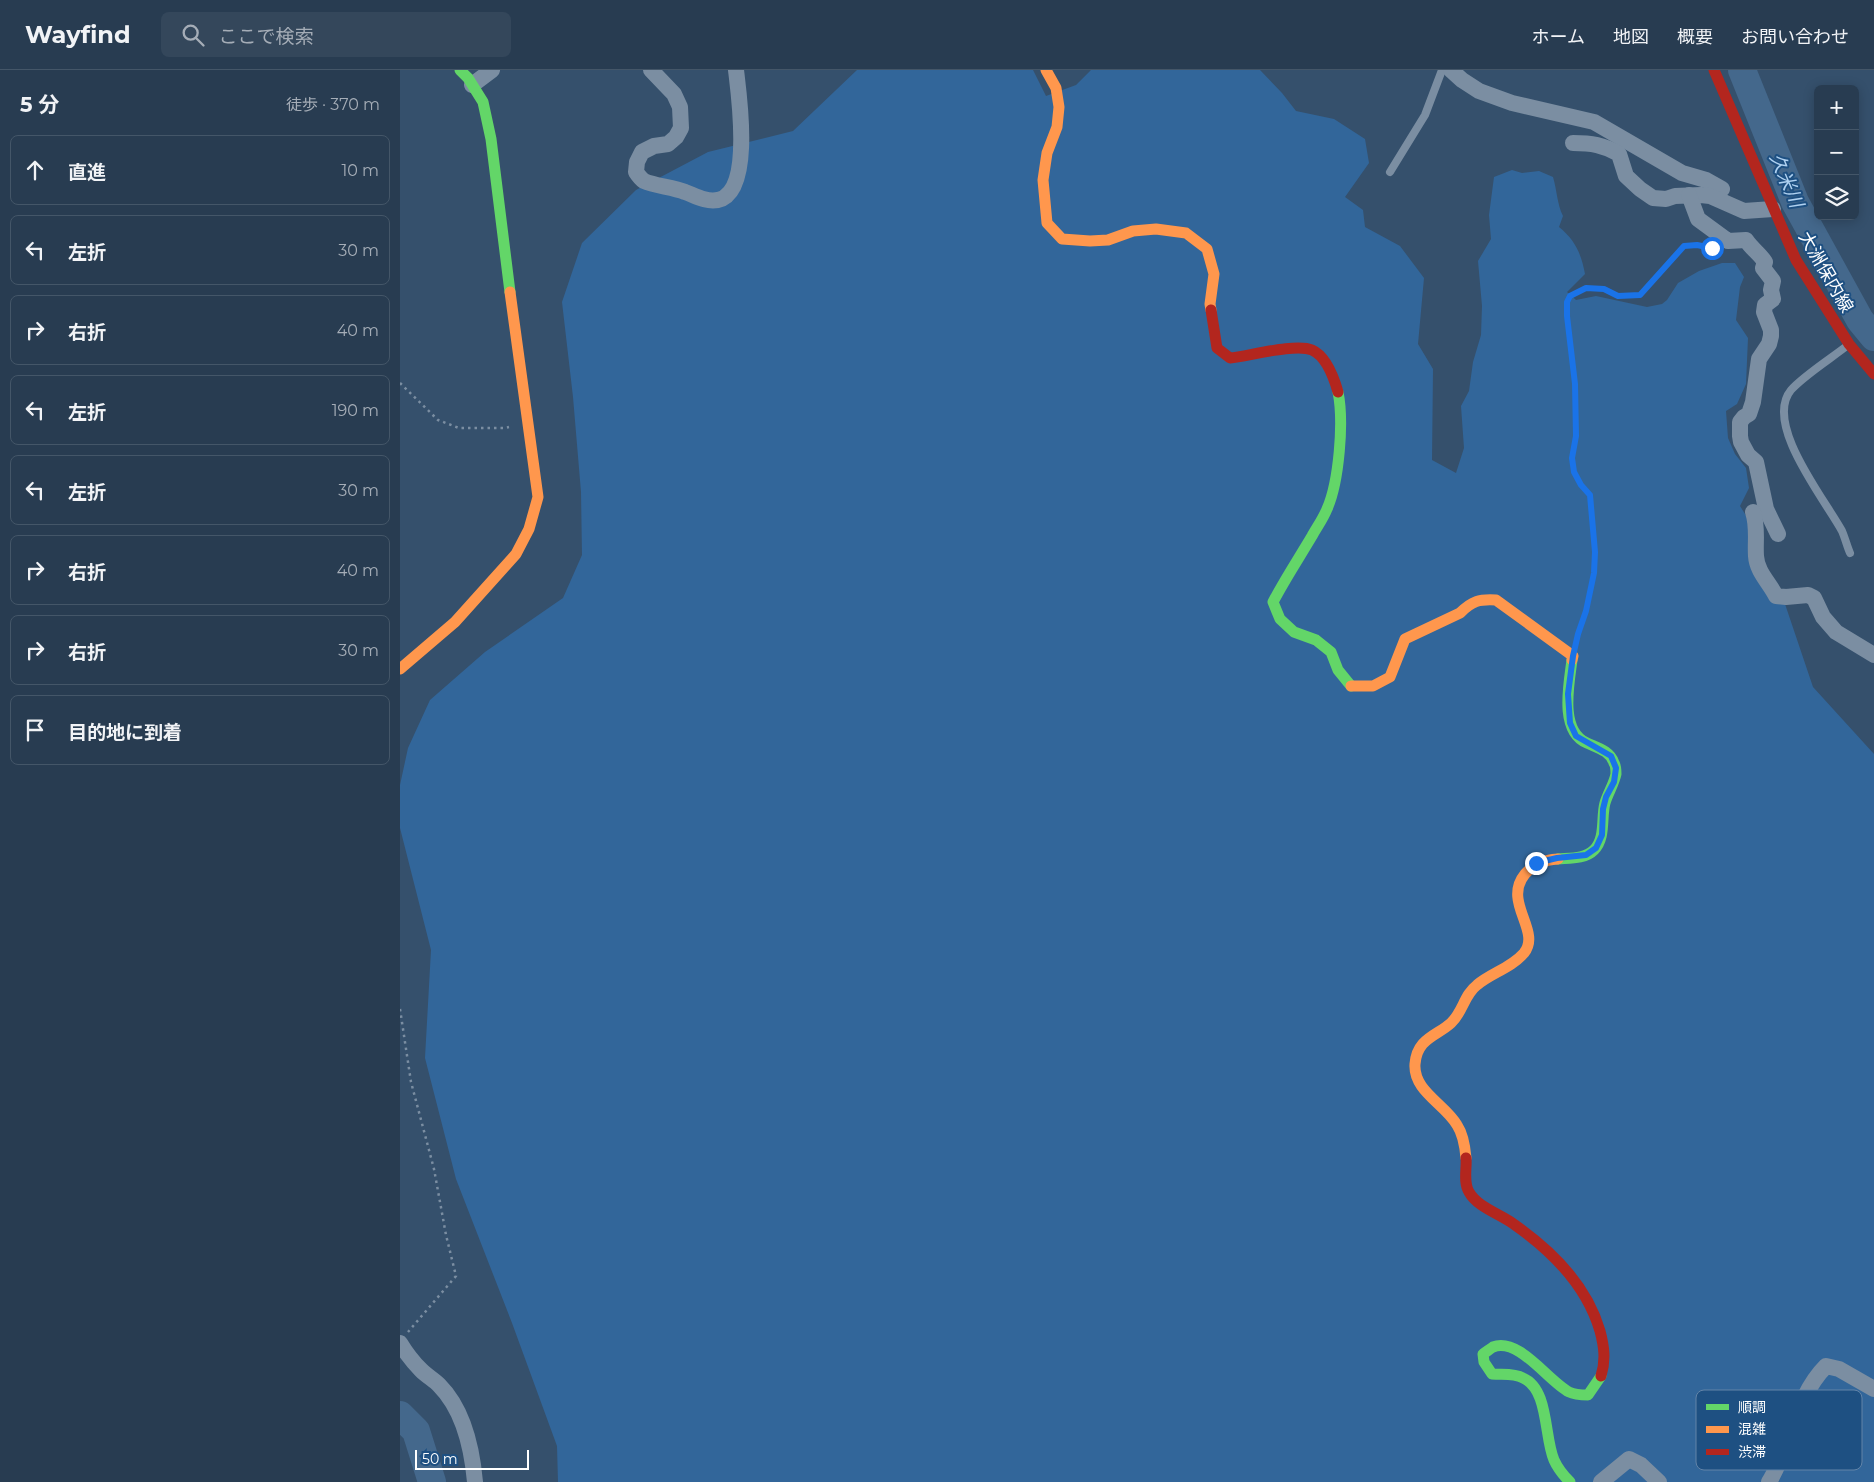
<!DOCTYPE html>
<html lang="ja">
<head>
<meta charset="utf-8">
<style>
  body { margin:0; font-family:Montserrat,"Noto Sans JP",sans-serif; background:#34475b; color:#f1f3f6 }
  .controls { position:absolute; right:15px; top:15px; display:grid; overflow:hidden; border-radius:8px; box-shadow:0 2px 12px #0003 }
  .controls button { width:45px; height:45px; display:grid; place-items:center; padding:0; border:0; border-bottom:1px solid #445668; background:#283c51; color:#f1f3f6; font:25px sans-serif }
  .scale { position:absolute; left:15px; bottom:12px; width:114px; box-sizing:border-box; padding-left:5px; border:2px solid #fff; border-top:0; font-size:14px; line-height:18px; white-space:nowrap; color:#fff; -webkit-text-stroke:4px #1e5082; paint-order:stroke }
  .stop { position:absolute; width:15px; height:15px; margin:-11px; border:4px solid #1a73e8; border-radius:50%; background:#fff }
  .stop.end { background:#1a73e8; border-color:#fff; box-shadow:0 1px 5px #0008 }
  .list { margin:0; padding:0; list-style:none }
  h2 { display:flex; justify-content:space-between; align-items:center; height:65px; margin:0; padding:0 20px; font-size:21px }
  h2 small { font-size:16px; font-weight:400; color:#a5adb7 }
  .list li { display:grid; grid-template-columns:32px 1fr auto; gap:15px; align-items:center; box-sizing:border-box; height:70px; margin:0 10px 10px; padding:0 10px; border:1px solid #445668; border-radius:8px }
  .list b { display:block; font-size:19px; white-space:nowrap }
  .list em { font-size:16px; font-style:normal; color:#a5adb7 }
  .icon { flex:none; width:28px; height:28px; fill:none; stroke:currentColor; stroke-width:2; stroke-linecap:round; stroke-linejoin:round }
  .map { position:relative; flex:none; width:1474px; height:1412px; overflow:hidden }
  header { display:flex; align-items:center; gap:30px; box-sizing:border-box; height:70px; padding:0 25px; background:#283c51; border-bottom:1px solid #445668 }
  header strong { font-size:24px }
  nav { display:flex; gap:28px; margin-inline-start:auto; font-size:18px }
  .search { width:350px; height:45px; background:#34475b; display:flex; align-items:center; gap:12px; box-sizing:border-box; padding:0 18px; border-radius:8px; color:#a5adb7; font-size:19px }
  main { display:flex }
  aside { flex:1; background:#283c51 }
  .map>svg:first-child { display:block }
  .green { fill:#32669a }
  .lines { fill:none; stroke-linecap:round; stroke-linejoin:round }
  .river { stroke:#44688c; stroke-width:28 }
  .path { stroke:#7b8ea2; stroke-width:2.5; stroke-dasharray:2.5 4; stroke-linecap:butt }
  .lane { stroke:#7b8ea2; stroke-width:8 }
  .street { stroke:#7b8ea2; stroke-width:16 }
  .fast { stroke:#63d668; stroke-width:11 }
  .slow { stroke:#ff974d; stroke-width:11 }
  .jam { stroke:#b3261e; stroke-width:11 }
  .route { stroke:#1a73e8; stroke-width:6 }
  .labels { text-anchor:middle; stroke-width:4; stroke-linejoin:round; paint-order:stroke }
  .street-label { font-size:18px; fill:#fff; stroke:#1e5082 }
  .water-label { font-size:19px; font-style:italic; fill:#afd1f1; stroke:#1e5082 }
  .key { fill:#1e5082; stroke:#6284a8; stroke-width:1 }
  .key-label { font-size:14px; fill:#fff }
</style>
</head>
<body>
<header>
<strong>Wayfind</strong>
<div class="search"><svg class="icon" aria-label="search" viewBox="0 0 24 24"><circle cx="10" cy="10" r="6"/><path d="M15 15l6 6"/></svg>ここで検索</div>
<nav><a>ホーム</a><a>地図</a><a>概要</a><a>お問い合わせ</a></nav>
</header>
<main>
<aside>
<h2>5 分<small>徒歩 · 370 m</small></h2>
<ul class="list">
<li><svg class="icon" aria-label="ahead" viewBox="0 0 24 24"><path d="M12 20V5M6 11l6-6 6 6"/></svg><div><b>直進</b></div><em>10 m</em></li>
<li><svg class="icon" aria-label="left" viewBox="0 0 24 24"><path d="M17 20v-9H6M10 6l-5 5 5 5"/></svg><div><b>左折</b></div><em>30 m</em></li>
<li><svg class="icon" aria-label="right" viewBox="0 0 24 24"><path d="M7 20v-9h11M14 6l5 5-5 5"/></svg><div><b>右折</b></div><em>40 m</em></li>
<li><svg class="icon" aria-label="left" viewBox="0 0 24 24"><path d="M17 20v-9H6M10 6l-5 5 5 5"/></svg><div><b>左折</b></div><em>190 m</em></li>
<li><svg class="icon" aria-label="left" viewBox="0 0 24 24"><path d="M17 20v-9H6M10 6l-5 5 5 5"/></svg><div><b>左折</b></div><em>30 m</em></li>
<li><svg class="icon" aria-label="right" viewBox="0 0 24 24"><path d="M7 20v-9h11M14 6l5 5-5 5"/></svg><div><b>右折</b></div><em>40 m</em></li>
<li><svg class="icon" aria-label="right" viewBox="0 0 24 24"><path d="M7 20v-9h11M14 6l5 5-5 5"/></svg><div><b>右折</b></div><em>30 m</em></li>
<li><svg class="icon" aria-label="arrive" viewBox="0 0 24 24"><path d="M6 21V4h12l-3 4 3 4H6"/></svg><div><b>目的地に到着</b></div></li>
</ul>
</aside>
<div class="map">
<svg width="1474" height="1412" viewBox="0 0 1474 1412">
  <rect width="100%" height="100%" fill="#35506c"/>
  <path class="green" d="M 457,0 L 633,0 L 646,26 L 676,15 L 691,0 L 860,0 L 882,23 L 896,41 L 934,49 L 965,69 L 969,93 L 945,127 L 963,140 L 965,157 L 1000,176 L 1024,208 L 1018,274 L 1033,299 L 1032,390 L 1056,403 L 1064,378 L 1061,336 L 1069,321 L 1073,292 L 1081,265 L 1082,236 L 1078,191 L 1091,169 L 1089,145 L 1094,107 L 1112,100 L 1122,103 L 1139,101 L 1153,107 C 1157,120 1157,134 1163,146 L 1159,157 C 1175,170 1181,183 1185,204 L 1167,222 L 1176,230 L 1196,226 L 1247,237 L 1262,234 L 1267,230 L 1278,213 L 1299,201 L 1322,193 L 1335,193 L 1344,207 L 1340,217 L 1336,250 L 1348,268 L 1346,314 L 1337,334 L 1326,341 L 1328,368 L 1335,384 L 1346,398 L 1349,418 L 1340,436 L 1350,452 L 1351,484 L 1385,534 L 1413,617 L 1474,684 L 1474,1412 L 158,1412 L 157,1376 L 112,1253 L 56,1109 L 25,988 L 31,880 L 0,758 L 0,715 L 8,678 L 30,630 L 85,582 L 163,528 L 182,485 L 181,422 L 173,327 L 162,232 L 182,173 L 236,120 L 308,82 L 393,61 Z"/>
  <g class="lines">
    <g class="river">
      <polyline points="1342,0 1395,132 1460,250 1474,267"/>
      <polyline points="0,1345 16,1361 32,1412"/>
    </g>
    <g class="path">
      <polyline points="0,313 38,350 59,358 104,358 109,357"/>
      <polyline points="1177,567 1186,541 1194,503 1195,482 1190,425 1181,415 1174,403 1172,388 1176,366 1175,314 1167,246 1167,232 1171,226 1186,218 1204,219 1218,226 1239,225 1284,176 1297,175 1308,177"/>
      <polyline points="0,939 11,1012 34,1099 46,1165 56,1206 8,1262"/>
    </g>
    <g class="lane">
      <polyline points="990,102 1025,45 1042,0"/>
      <path d="M 1448,275 C 1433,287 1403,306 1391,320 C 1363,354 1426,431 1442,461 C 1445,468 1447,476 1450,483"/>
    </g>
    <g class="street">
      <path d="M 251,0 L 274,24 L 280,37 L 281,58 L 276,67 L 268,74 L 254,76 L 242,82 L 237,92 L 236,102 C 238,105 241,109 244,111 C 255,116 273,117 285,122 C 296,126 305,132 318,130 C 353,122 339,26 336,0"/>
      <polyline points="1051,0 1062,10 1079,21 1112,33 1194,52 1282,103 1306,110 1322,119"/>
      <polyline points="72,15 92,0"/>
      <path d="M 1173,73 C 1191,73 1204,75 1219,84 L 1226,106 L 1240,119 L 1253,128 L 1266,129 L 1275,126 L 1301,125 L 1310,126 L 1344,141 L 1373,139"/>
      <path d="M 1289,125 L 1298,149 L 1328,171 L 1346,170 C 1352,179 1360,184 1365,192 L 1363,198 L 1373,211 L 1371,220 L 1373,229 L 1365,235 L 1364,242 L 1371,260 L 1371,266 L 1369,274 L 1359,289 L 1353,332 L 1349,344 L 1344,347 L 1340,352 L 1340,366 L 1341,372 L 1348,385 L 1356,392 L 1366,439 L 1378,464"/>
      <path d="M 1353,442 C 1358,457 1355,471 1356,486 C 1357,502 1369,512 1376,526 L 1386,527 L 1408,525 L 1414,528 L 1423,547 L 1436,562 L 1474,585"/>
      <path d="M 0,1273 C 6,1283 13,1292 21,1300 C 27,1306 34,1310 39,1315 C 64,1340 72,1378 75,1412"/>
      <polyline points="1201,1412 1229,1389 1241,1395 1259,1412"/>
      <path d="M 1369,1412 C 1391,1376 1395,1327 1426,1296 L 1439,1299 L 1474,1319"/>
    </g>
    <g class="fast">
      <polyline points="60,0 68,8 83,32 91,69 110,222"/>
      <path d="M 938,322 C 944,352 939,412 927,439 C 923,449 917,457 912,466 C 899,488 885,509 873,532 L 880,549 L 894,562 L 916,570 L 931,582 L 938,600 L 951,616"/>
      <path d="M 1158,789 C 1170,788 1185,789 1194,780 C 1206,768 1201,747 1205,733 C 1208,723 1214,714 1216,704 C 1216,700 1216,696 1214,693 C 1210,681 1198,678 1187,673 C 1159,661 1169,614 1172,590"/>
      <path d="M 1170,1412 C 1163,1405 1158,1399 1154,1390 C 1144,1367 1149,1319 1123,1308 C 1114,1303 1102,1305 1092,1304 L 1084,1292 L 1083,1284 C 1086,1282 1090,1279 1093,1277 C 1119,1267 1148,1311 1169,1322 C 1175,1325 1181,1325 1188,1325 L 1201,1306"/>
    </g>
    <g class="slow">
      <polyline points="646,0 656,18 659,37 657,57 647,83 643,110 647,153 662,169 690,171 708,170 733,161 756,159 786,163 807,179 814,204 810,234 811,240"/>
      <polyline points="0,599 55,552 116,484 129,459 138,427 110,222"/>
      <path d="M 951,616 L 973,616 L 990,607 L 1005,569 L 1060,543 C 1072,531 1079,529 1096,530 L 1173,586 L 1172,590"/>
      <path d="M 1066,1088 C 1065,1076 1063,1064 1057,1055 C 1045,1034 1013,1021 1015,994 C 1017,968 1037,966 1051,953 C 1063,942 1064,925 1077,915 C 1091,903 1111,898 1124,883 C 1142,861 1102,832 1125,804 C 1135,793 1144,790 1158,789"/>
    </g>
    <g class="jam">
      <polyline points="1314,0 1396,190 1449,274 1474,304"/>
      <path d="M 811,240 L 817,278 L 830,288 C 849,286 896,273 912,280 C 926,286 934,308 938,322"/>
      <path d="M 1066,1088 C 1067,1098 1063,1112 1069,1122 C 1078,1138 1101,1144 1115,1155 C 1152,1181 1187,1216 1200,1261 C 1204,1276 1206,1290 1201,1306"/>
    </g>
  </g>
  <g class="lines">
    <polyline class="route" points="1136,793 1157,788 1186,785 1196,778 1202,765 1203,739 1206,727 1214,712 1216,698 1211,686 1176,666 1170,653 1168,624 1173,586 1178,564 1186,541 1194,503 1195,482 1190,425 1181,415 1174,402 1172,388 1176,366 1175,314 1167,246 1167,232 1170,226 1186,218 1204,219 1218,226 1240,225 1284,176 1297,175 1312,178"/>
  </g>
  <g class="labels">
    <g class="street-label">
      <text transform="translate(1426 202) rotate(60)" y="6">大洲保内線</text>
    </g>
    <g class="water-label">
      <text transform="translate(1387 110) rotate(67)" y="7">久米川</text>
    </g>
  </g>
  <rect x="1296" y="1320" width="166" height="80" rx="8" class="key"/>
  <rect x="1306" y="1334" width="23" height="6" fill="#63d668"/>
  <rect x="1306" y="1356" width="23" height="7" fill="#ff974d"/>
  <rect x="1306" y="1379" width="23" height="6" fill="#b3261e"/>
  <g class="key-label">
    <text x="1338" y="1342">順調</text>
    <text x="1338" y="1364">混雑</text>
    <text x="1338" y="1387">渋滞</text>
  </g>
</svg>
<div class="controls">
<button>+</button>
<button>−</button>
<button><svg class="icon" aria-label="layers" viewBox="0 0 24 24"><path d="M12 4l9 5-9 5-9-5zM3 14l9 5 9-5"/></svg></button>
</div>
<div class="scale">50 m</div>
<div class="stop" style="left:1312px;top:178px"></div>
<div class="stop end" style="left:1136px;top:793px"></div>
</div>
</main>
</body>
</html>
